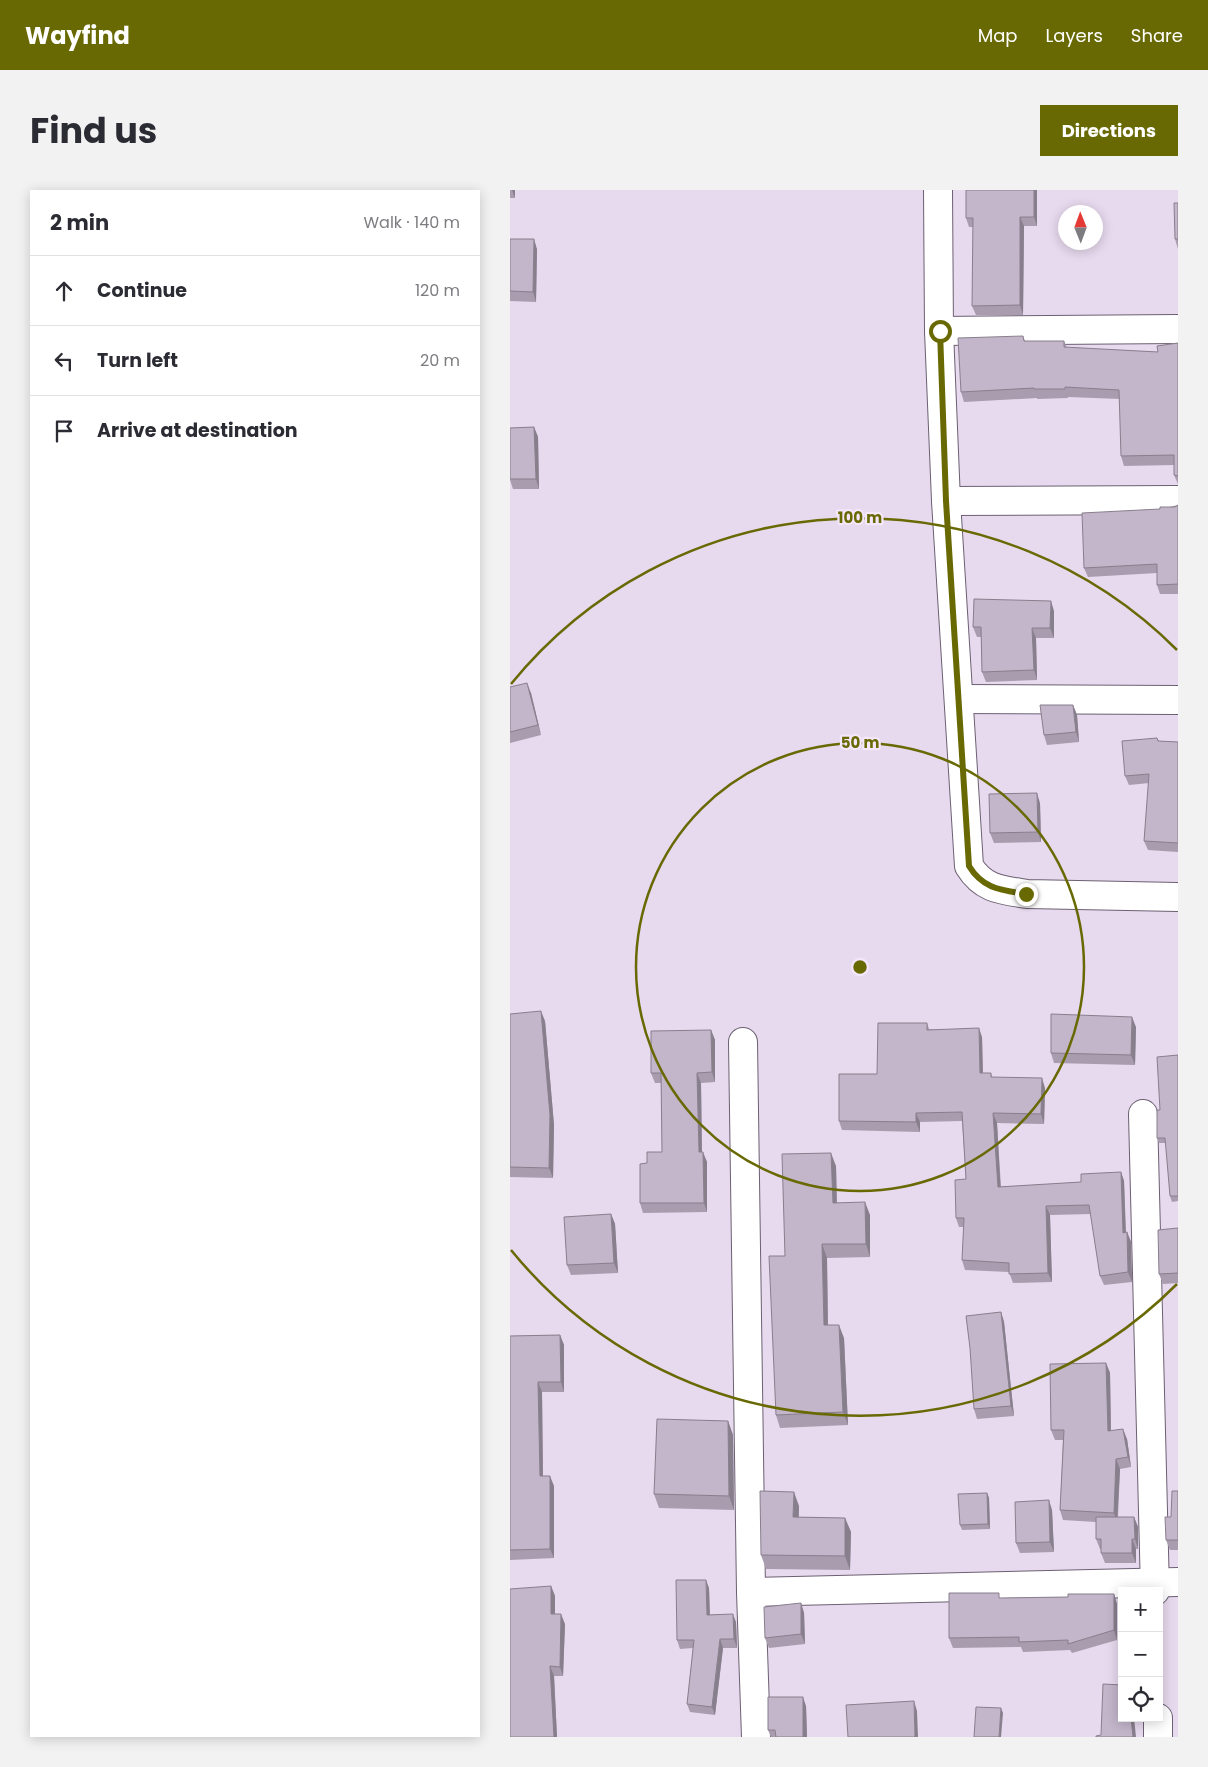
<!DOCTYPE html>
<html lang="en">
<head>
<meta charset="utf-8">
<style>
  body { margin:0; font-family:Poppins,sans-serif; background:#f2f2f3; color:#2b2b33 }
  .controls { position:absolute; right:15px; bottom:15px; display:grid; overflow:hidden; border-radius:0px; box-shadow:0 2px 12px #0003 }
  .controls button { width:45px; height:45px; display:grid; place-items:center; padding:0; border:0; border-bottom:1px solid #e1e1e2; background:#fff; color:#2b2b33; font:25px sans-serif }
  .compass { position:absolute; left:548px; top:15px; width:45px; height:45px; border-radius:50%; background:#fff; box-shadow:0 2px 12px #0003; rotate:359deg }
  .stop { position:absolute; width:15px; height:15px; margin:-11px; border:4px solid #696904; border-radius:50%; background:#fff }
  .stop.end { background:#696904; border-color:#fff; box-shadow:0 1px 5px #0008 }
  .list { margin:0; padding:0; list-style:none }
  h2 { display:flex; justify-content:space-between; align-items:center; height:65px; margin:0; padding:0 20px; font-size:21px }
  h2 small { font-size:16px; font-weight:400; color:#7c7c81 }
  .list li { display:grid; grid-template-columns:32px 1fr auto; gap:15px; align-items:center; box-sizing:border-box; height:70px; padding:0 20px; border-top:1px solid #e1e1e2 }
  .list b { display:block; font-size:19px; white-space:nowrap }
  .list em { font-size:16px; font-style:normal; color:#7c7c81 }
  .icon { flex:none; width:28px; height:28px; fill:none; stroke:currentColor; stroke-width:2; stroke-linecap:round; stroke-linejoin:round }
  .map { position:relative; flex:none; width:668px; height:1547px; overflow:hidden; border-radius:0px }
  header { display:flex; align-items:center; gap:30px; box-sizing:border-box; height:70px; padding:0 25px; background:#696904; color:#fff }
  header strong { font-size:24px }
  nav { display:flex; gap:28px; margin-inline-start:auto; font-size:18px }
  .intro { display:flex; align-items:center; justify-content:space-between; box-sizing:border-box; height:120px; padding:0 30px }
  h1 { margin:0; font-size:35px }
  .button { padding:12px 22px; border-radius:0px; background:#696904; color:#fff; font-size:18px; font-weight:700 }
  main { display:flex; gap:30px; padding:0 30px }
  aside { flex:1; background:#fff; border-radius:0px; box-shadow:0 2px 12px #0003 }
  .map>svg:first-child { display:block }
  .lines { fill:none; stroke-linecap:round; stroke-linejoin:round }
  .minor-casing { stroke:#6c6072; stroke-width:30 }
  .minor { stroke:#fff; stroke-width:28 }
  .wall { fill:#a89cae }
  .shaded-wall { fill:#887f8d }
  .building { fill:#c3b5ca; stroke:#887f8d }
  .route { stroke:#696904; stroke-width:6 }
  .ring { fill:none; stroke:#696904; stroke-width:2.5 }
  .centre { fill:#696904; stroke:#f4e6fb; stroke-width:2.5 }
  .ring-label { font-size:15px; text-anchor:middle; font-weight:bold; fill:#696904; stroke:#f4e6fb; stroke-width:4.5; stroke-linejoin:round; paint-order:stroke }
</style>
</head>
<body>
<header>
<strong>Wayfind</strong>
<nav><a>Map</a><a>Layers</a><a>Share</a></nav>
</header>
<div class="intro"><h1>Find us</h1><a class="button">Directions</a></div>
<main>
<aside>
<h2>2 min<small>Walk · 140 m</small></h2>
<ul class="list">
<li><svg class="icon" aria-label="ahead" viewBox="0 0 24 24"><path d="M12 20V5M6 11l6-6 6 6"/></svg><div><b>Continue</b></div><em>120 m</em></li>
<li><svg class="icon" aria-label="left" viewBox="0 0 24 24"><path d="M17 20v-9H6M10 6l-5 5 5 5"/></svg><div><b>Turn left</b></div><em>20 m</em></li>
<li><svg class="icon" aria-label="arrive" viewBox="0 0 24 24"><path d="M6 21V4h12l-3 4 3 4H6"/></svg><div><b>Arrive at destination</b></div></li>
</ul>
</aside>
<div class="map">
<svg width="668" height="1547" viewBox="0 0 668 1547">
  <rect width="100%" height="100%" fill="#e7d9ee"/>
  <g class="lines">
    <defs>
      <g id="minor">
        <path d="M 428,0 L 429,141 L 436,311 L 459,676 C 473,699 491,700 517,704 L 668,707"/>
        <polyline points="429,141 668,139"/>
        <polyline points="436,311 668,310"/>
        <polyline points="449,509 668,510"/>
        <polyline points="233,852 241,1402 246,1547"/>
        <polyline points="633,924 645,1401"/>
        <polyline points="241,1402 668,1392"/>
        <polyline points="648,1528 648,1547"/>
      </g>
    </defs>
    <use href="#minor" class="minor-casing"/>
    <use href="#minor" class="minor"/>
  </g>
  <g class="wall">
    <rect x="0" y="0" width="5" height="8"/>
    <polygon points="456,0 527,0 527,36 514,36 513,125 466,125 462,116 463,37 459,37 456,28"/>
    <polygon points="668,13 668,59 665,49"/>
    <polygon points="0,49 27,59 26,112 0,111"/>
    <polygon points="513,146 515,151 554,151 557,158 648,162 668,153 668,294 664,285 664,275 614,276 611,266 610,209 558,207 558,208 527,209 527,208 454,212 451,202"/>
    <polygon points="24,237 28,247 29,299 3,299 0,290 0,238"/>
    <polygon points="668,315 668,404 650,404 647,395 647,383 578,387 574,378 650,319"/>
    <polygon points="544,421 544,448 526,448 527,490 476,492 472,482 471,447 467,447 463,437"/>
    <polygon points="0,497 21,503 31,545 0,553"/>
    <polygon points="563,515 567,525 569,552 537,555 534,545"/>
    <polygon points="647,548 649,551 668,552 668,662 638,660 634,651 639,593 619,595 615,586"/>
    <polygon points="530,613 531,652 484,653 480,643"/>
    <polygon points="0,824 35,831 44,935 43,988 0,987"/>
    <polygon points="417,833 419,839 472,847 473,883 481,883 482,887 535,898 534,934 487,933 491,997 571,992 611,982 614,991 616,1042 617,1042 621,1052 622,1092 594,1095 590,1086 581,1024 540,1025 542,1092 503,1093 499,1082 455,1080 452,1070 454,1037 449,1037 446,1028 456,989 452,931 410,932 410,942 332,940 329,931"/>
    <polygon points="626,837 625,875 544,873 541,863"/>
    <polygon points="201,840 205,850 205,892 191,893 192,962 197,972 197,1022 133,1023 130,1013 137,973 152,962 151,893 145,893 141,883"/>
    <polygon points="668,865 668,1011 662,1012 660,1006 656,953 649,953 647,948 650,920"/>
    <polygon points="326,976 327,1013 360,1025 360,1067 317,1068 318,1135 334,1148 338,1235 270,1238 266,1225 275,1066"/>
    <polygon points="101,1024 105,1034 108,1083 61,1085 57,1075"/>
    <polygon points="668,1038 668,1093 653,1094 649,1084"/>
    <polygon points="491,1122 494,1132 504,1226 467,1229 464,1219"/>
    <polygon points="50,1145 54,1155 54,1202 32,1202 33,1286 44,1296 44,1368 0,1370 0,1146"/>
    <polygon points="596,1173 600,1183 601,1241 617,1249 621,1277 610,1279 608,1327 624,1327 628,1337 628,1359 626,1359 626,1373 595,1373 591,1363 591,1359 590,1359 586,1349 586,1332 553,1330 550,1320 553,1250 545,1250 541,1240"/>
    <polygon points="218,1231 223,1245 224,1320 149,1318 144,1304"/>
    <polygon points="668,1301 668,1360 660,1360 656,1350 661,1327"/>
    <polygon points="477,1303 479,1308 480,1339 452,1340 450,1335"/>
    <polygon points="289,1316 289,1327 335,1328 341,1342 340,1380 256,1379 251,1365"/>
    <polygon points="542,1320 544,1362 510,1363 506,1353"/>
    <polygon points="41,1396 45,1406 45,1424 55,1434 53,1486 44,1486 47,1547 0,1547"/>
    <polygon points="199,1398 200,1425 226,1432 227,1458 213,1458 205,1525 180,1522 177,1514 183,1458 170,1459 167,1450"/>
    <polygon points="604,1404 607,1414 607,1450 562,1463 560,1460 513,1462 511,1457 443,1458 439,1448 491,1408 558,1407"/>
    <polygon points="291,1413 294,1423 295,1454 259,1458 255,1448"/>
    <polygon points="296,1516 297,1547 261,1547 258,1540"/>
  </g>
  <g class="shaded-wall">
    <polygon points="2,0 5,0 5,8"/>
    <polygon points="524,0 527,0 527,36 524,27"/>
    <polygon points="510,27 514,36 513,125 510,115"/>
    <polygon points="24,49 27,59 26,112 23,102"/>
    <polygon points="24,237 28,247 29,299 26,289"/>
    <polygon points="541,411 544,421 544,448 540,438"/>
    <polygon points="522,438 526,448 527,490 524,480"/>
    <polygon points="17,493 21,503 31,545 28,535"/>
    <polygon points="563,515 567,525 569,552 566,542"/>
    <polygon points="527,603 530,613 531,652 528,642"/>
    <polygon points="31,821 35,831 44,935 43,988 39,978"/>
    <polygon points="622,827 626,837 625,875 621,865"/>
    <polygon points="469,838 472,847 473,892 470,883"/>
    <polygon points="201,840 205,850 205,892 202,882"/>
    <polygon points="187,883 191,893 192,972 189,962"/>
    <polygon points="532,888 535,898 534,934 531,924"/>
    <polygon points="406,923 410,932 410,942 406,932"/>
    <polygon points="483,923 487,933 491,1007 488,997"/>
    <polygon points="193,962 197,972 197,1022 194,1013"/>
    <polygon points="321,963 326,976 327,1026 323,1013"/>
    <polygon points="611,982 614,991 616,1052 613,1043"/>
    <polygon points="355,1012 360,1025 360,1067 356,1054"/>
    <polygon points="536,1016 540,1025 542,1092 538,1083"/>
    <polygon points="101,1024 105,1034 108,1083 104,1073"/>
    <polygon points="617,1042 621,1052 622,1092 618,1082"/>
    <polygon points="312,1054 317,1068 318,1148 314,1135"/>
    <polygon points="491,1122 494,1132 504,1226 501,1216"/>
    <polygon points="329,1135 334,1148 338,1235 333,1222"/>
    <polygon points="50,1145 54,1155 54,1202 51,1192"/>
    <polygon points="596,1173 600,1183 601,1251 598,1241"/>
    <polygon points="28,1192 32,1202 33,1296 30,1286"/>
    <polygon points="218,1231 223,1245 224,1320 219,1306"/>
    <polygon points="613,1239 617,1249 621,1277 618,1267"/>
    <polygon points="606,1269 610,1279 607,1333 604,1323"/>
    <polygon points="40,1286 44,1296 44,1368 40,1359"/>
    <polygon points="284,1302 289,1316 288,1341 283,1327"/>
    <polygon points="477,1303 479,1308 480,1339 478,1334"/>
    <polygon points="539,1310 542,1320 544,1362 540,1352"/>
    <polygon points="624,1327 628,1337 628,1359 625,1349"/>
    <polygon points="335,1328 341,1342 340,1380 335,1366"/>
    <polygon points="622,1349 626,1359 626,1373 622,1363"/>
    <polygon points="196,1390 199,1398 200,1434 197,1425"/>
    <polygon points="41,1396 45,1406 45,1434 41,1424"/>
    <polygon points="604,1404 607,1414 607,1450 604,1440"/>
    <polygon points="291,1413 294,1423 295,1454 291,1444"/>
    <polygon points="51,1424 55,1434 53,1486 50,1477"/>
    <polygon points="223,1424 226,1432 227,1458 224,1449"/>
    <polygon points="210,1449 213,1458 205,1525 202,1517"/>
    <polygon points="40,1476 44,1486 47,1547 44,1547"/>
    <polygon points="293,1507 296,1516 297,1547 293,1547"/>
    <polygon points="404,1511 407,1521 408,1547 405,1547"/>
    <polygon points="491,1518 493,1523 491,1547 489,1547"/>
    <polygon points="621,1528 624,1528 626,1547 623,1547"/>
  </g>
  <g class="building">
    <polygon points="456,0 524,0 524,27 510,27 510,115 462,116 463,28 456,28"/>
    <polygon points="664,13 668,13 668,49 665,49"/>
    <polygon points="0,49 24,49 23,102 0,101"/>
    <polygon points="513,146 514,151 554,151 554,157 648,162 647,156 668,153 668,286 664,285 664,265 611,266 609,200 555,197 555,199 524,199 524,198 451,202 448,148"/>
    <polygon points="24,237 26,289 0,289 0,238"/>
    <polygon points="668,315 668,394 647,395 647,374 574,378 572,323 650,319 650,317 665,317"/>
    <polygon points="464,409 541,411 540,438 522,438 524,480 472,482 471,437 463,437"/>
    <polygon points="17,493 28,535 0,542 0,497"/>
    <polygon points="530,515 563,515 566,542 534,545"/>
    <polygon points="647,548 648,551 668,552 668,653 634,651 639,584 615,586 612,551"/>
    <polygon points="527,603 528,642 480,643 479,604"/>
    <polygon points="31,821 40,925 39,978 0,977 0,824"/>
    <polygon points="541,824 622,827 621,865 541,863"/>
    <polygon points="368,833 417,833 417,840 469,838 470,883 481,883 481,887 532,888 531,924 483,923 488,997 571,992 571,984 611,982 613,1043 617,1042 618,1082 590,1086 579,1015 536,1016 538,1083 499,1084 499,1073 452,1070 454,1028 446,1028 445,990 456,989 452,922 406,923 406,932 329,931 329,884 367,884"/>
    <polygon points="201,840 202,882 187,883 189,962 193,962 194,1013 130,1013 130,974 137,973 137,962 152,962 151,883 141,883 141,841"/>
    <polygon points="668,865 668,1006 660,1006 655,948 647,948 647,920 650,920 647,867"/>
    <polygon points="321,963 323,1013 355,1012 356,1054 312,1054 314,1135 329,1135 333,1222 266,1225 259,1066 275,1066 272,964"/>
    <polygon points="101,1024 104,1073 57,1075 54,1027"/>
    <polygon points="668,1038 668,1083 649,1084 648,1040"/>
    <polygon points="491,1122 501,1216 464,1219 460,1158 456,1126"/>
    <polygon points="50,1145 51,1192 28,1192 30,1286 40,1286 40,1359 0,1360 0,1146"/>
    <polygon points="596,1173 598,1241 613,1239 618,1267 606,1269 604,1323 550,1320 554,1240 541,1240 540,1174"/>
    <polygon points="147,1229 218,1231 219,1306 144,1304"/>
    <polygon points="250,1301 284,1302 283,1327 335,1328 335,1366 251,1365"/>
    <polygon points="662,1301 668,1301 668,1350 656,1350 655,1327 661,1327"/>
    <polygon points="477,1303 478,1334 450,1335 448,1304"/>
    <polygon points="539,1310 540,1352 506,1353 505,1312"/>
    <polygon points="586,1327 624,1327 625,1349 622,1349 622,1363 591,1363 591,1349 586,1349"/>
    <polygon points="166,1390 196,1390 197,1425 223,1424 224,1449 210,1449 202,1517 177,1514 184,1450 167,1450"/>
    <polygon points="41,1396 41,1424 51,1424 50,1477 40,1476 44,1547 0,1547 0,1399"/>
    <polygon points="439,1403 489,1403 489,1408 558,1407 558,1404 604,1404 604,1440 558,1454 558,1450 509,1452 509,1447 439,1448"/>
    <polygon points="291,1413 291,1444 255,1448 254,1417"/>
    <polygon points="593,1494 612,1495 612,1528 621,1528 623,1547 586,1547 586,1546 591,1545"/>
    <polygon points="258,1507 293,1507 293,1547 266,1547 265,1540 258,1540"/>
    <polygon points="404,1511 405,1547 338,1547 336,1515"/>
    <polygon points="466,1517 491,1518 489,1547 464,1547"/>
  </g>
  <g class="lines">
    <path class="route" d="M 430,141 L 436,311 L 459,676 C 473,699 491,700 516,704"/>
  </g>
  <g class="ring">
    <circle cx="350" cy="777" r="224"/>
    <path d="M667 1094A449 449 0 0 1 1 1060M1 494A449 449 0 0 1 667 460"/>
  </g>
  <circle cx="350" cy="777" r="8" class="centre"/>
  <g class="ring-label">
    <text x="350" y="333">100 m</text>
    <text x="350" y="558">50 m</text>
  </g>
</svg>
<div class="controls">
<button>+</button>
<button>−</button>
<button><svg class="icon" aria-label="locate" viewBox="0 0 24 24"><circle cx="12" cy="12" r="6"/><path d="M12 2v4M12 18v4M2 12h4M18 12h4"/></svg></button>
</div>
<svg class="compass" viewBox="-18 -18 36 36"><path d="M0-13l5 13h-10z" fill="#e53935"/><path d="M0 13l5-13h-10z" fill="#7c7c81"/></svg>
<div class="stop" style="left:430px;top:141px"></div>
<div class="stop end" style="left:516px;top:704px"></div>
</div>
</main>
</body>
</html>
